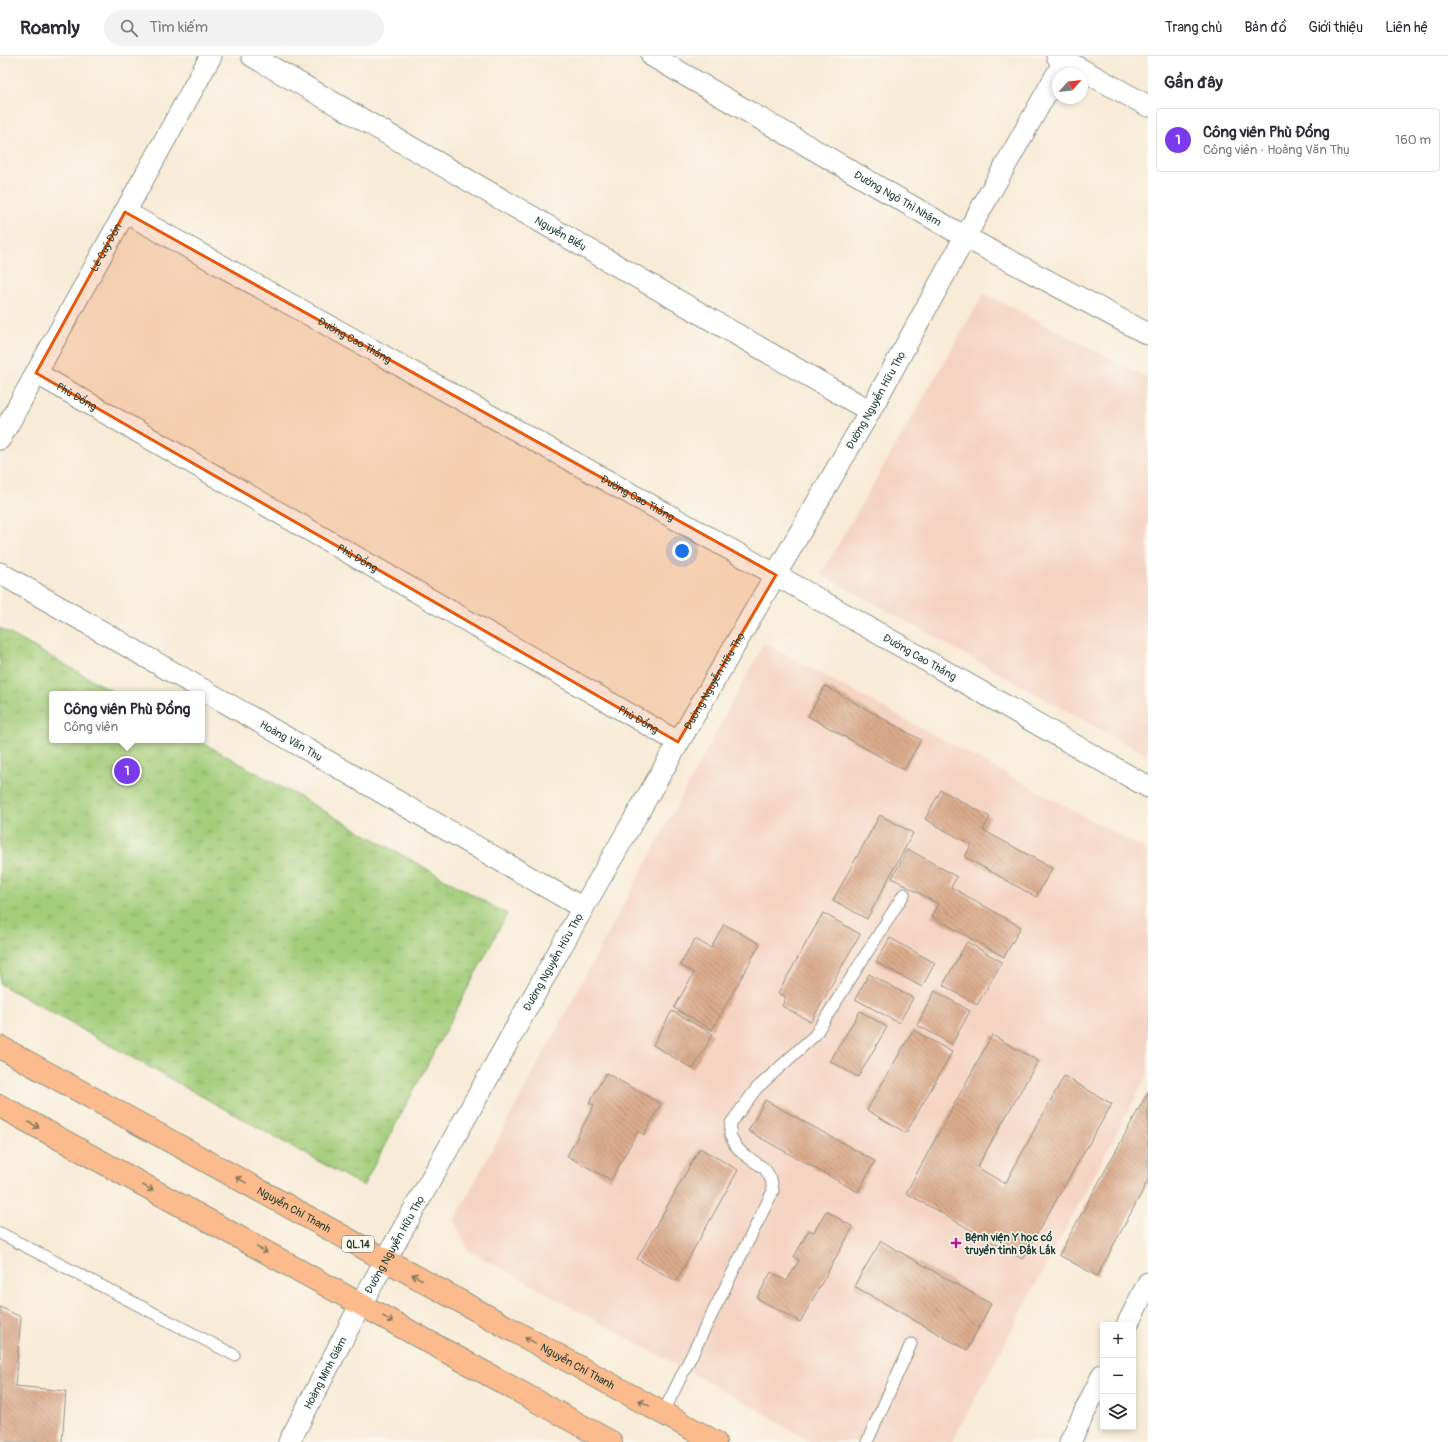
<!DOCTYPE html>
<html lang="vi">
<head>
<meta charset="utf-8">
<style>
  body { margin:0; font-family:Pangolin,sans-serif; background:#f2f2f3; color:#2b2b33 }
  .controls { position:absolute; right:12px; bottom:12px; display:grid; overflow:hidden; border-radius:4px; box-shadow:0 2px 6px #0003 }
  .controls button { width:36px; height:36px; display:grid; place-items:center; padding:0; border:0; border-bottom:1px solid #e1e1e2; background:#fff; color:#2b2b33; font:20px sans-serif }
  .compass { position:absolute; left:1052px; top:12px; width:36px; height:36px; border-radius:50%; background:#fff; box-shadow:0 2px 6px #0003; rotate:63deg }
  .you { position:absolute; left:682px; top:495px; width:14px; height:14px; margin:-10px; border:3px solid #fff; border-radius:50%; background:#1a73e8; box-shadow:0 0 0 6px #1a73e833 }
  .badge { display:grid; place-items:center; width:26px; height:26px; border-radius:50%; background:#7c3aed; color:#fff; font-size:13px; font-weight:700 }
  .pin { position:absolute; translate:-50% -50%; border:2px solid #fff; box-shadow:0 1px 4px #0006 }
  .popup { position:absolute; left:49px; top:635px; width:156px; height:52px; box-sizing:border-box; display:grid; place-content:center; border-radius:4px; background:#fff; filter:drop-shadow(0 1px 3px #0005); font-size:13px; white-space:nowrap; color:#7c7c81 }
  .popup b { font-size:15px; color:#2b2b33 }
  .popup::after { content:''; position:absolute; left:50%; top:100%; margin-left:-8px; border:8px solid transparent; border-top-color:#fff }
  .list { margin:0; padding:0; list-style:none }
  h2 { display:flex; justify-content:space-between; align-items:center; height:52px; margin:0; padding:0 16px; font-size:17px }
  h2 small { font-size:13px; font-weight:400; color:#7c7c81 }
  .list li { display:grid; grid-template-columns:26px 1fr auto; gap:12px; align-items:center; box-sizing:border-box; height:64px; margin:0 8px 8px; padding:0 8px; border:1px solid #e1e1e2; border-radius:4px }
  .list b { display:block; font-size:15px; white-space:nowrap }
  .list p { margin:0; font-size:13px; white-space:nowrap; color:#7c7c81 }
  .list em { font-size:13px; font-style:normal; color:#7c7c81 }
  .icon { flex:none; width:22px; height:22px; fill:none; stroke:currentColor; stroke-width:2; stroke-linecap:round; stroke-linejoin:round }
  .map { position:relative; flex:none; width:1148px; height:1386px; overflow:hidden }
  header { display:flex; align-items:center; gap:24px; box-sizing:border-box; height:56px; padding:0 20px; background:#fff; border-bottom:1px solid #e1e1e2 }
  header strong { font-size:19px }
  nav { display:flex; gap:22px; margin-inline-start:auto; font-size:14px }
  .search { width:280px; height:36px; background:#f2f2f3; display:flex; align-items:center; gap:10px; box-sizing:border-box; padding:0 14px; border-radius:22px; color:#7c7c81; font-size:15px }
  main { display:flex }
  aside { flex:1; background:#fff }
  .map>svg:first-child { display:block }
  .built { fill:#f5d3c2 }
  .park { fill:url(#park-tufts); stroke:#618556 }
  .building { fill:url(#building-back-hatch) }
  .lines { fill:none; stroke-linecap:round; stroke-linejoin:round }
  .lane-casing { stroke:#8c9486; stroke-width:13 }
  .street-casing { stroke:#8c9486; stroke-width:23 }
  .primary-casing { stroke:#8c9486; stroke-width:24 }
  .lane { stroke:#fff; stroke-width:11 }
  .street { stroke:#fff; stroke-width:21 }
  .primary { stroke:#fbbb8c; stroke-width:22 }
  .oneway { stroke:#82765c }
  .marked { fill:#e8590c; fill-opacity:0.2; stroke:#e8590c; stroke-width:3; stroke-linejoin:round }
  .poi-dot { fill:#b5179e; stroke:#fbf7ec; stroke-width:1.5 }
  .labels { text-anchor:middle; stroke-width:3; stroke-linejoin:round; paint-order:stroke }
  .shield { fill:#fbf7ec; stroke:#61756b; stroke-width:1 }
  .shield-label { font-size:10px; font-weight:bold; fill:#1f3d34 }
  .street-label { font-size:11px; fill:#1f3d34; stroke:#fbf7ec }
  .poi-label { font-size:11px; font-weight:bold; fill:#1f3d34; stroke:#fbf7ec; text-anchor:start }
</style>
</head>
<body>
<header>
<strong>Roamly</strong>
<div class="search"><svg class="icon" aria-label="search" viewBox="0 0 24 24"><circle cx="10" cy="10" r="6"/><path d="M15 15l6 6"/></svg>Tìm kiếm</div>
<nav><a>Trang chủ</a><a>Bản đồ</a><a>Giới thiệu</a><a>Liên hệ</a></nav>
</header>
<main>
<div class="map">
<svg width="1148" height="1386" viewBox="0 0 1148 1386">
  <defs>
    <pattern id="park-tufts" width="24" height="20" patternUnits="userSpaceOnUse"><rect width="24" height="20" fill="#a3cd79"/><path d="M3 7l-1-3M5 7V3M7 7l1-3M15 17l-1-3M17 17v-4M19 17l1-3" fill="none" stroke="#84a864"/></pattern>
    <pattern id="building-back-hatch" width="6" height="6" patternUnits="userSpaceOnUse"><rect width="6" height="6" fill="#dcab8c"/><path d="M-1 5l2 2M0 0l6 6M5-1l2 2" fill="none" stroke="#b28c73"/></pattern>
  </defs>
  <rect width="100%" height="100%" fill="#fbf7ec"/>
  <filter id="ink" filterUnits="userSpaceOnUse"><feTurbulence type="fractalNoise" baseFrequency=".025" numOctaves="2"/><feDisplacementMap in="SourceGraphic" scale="8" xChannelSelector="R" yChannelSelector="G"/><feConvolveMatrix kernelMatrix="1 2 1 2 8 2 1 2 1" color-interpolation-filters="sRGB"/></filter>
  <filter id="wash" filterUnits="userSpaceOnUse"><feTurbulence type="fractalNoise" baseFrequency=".012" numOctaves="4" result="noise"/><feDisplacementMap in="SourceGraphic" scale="16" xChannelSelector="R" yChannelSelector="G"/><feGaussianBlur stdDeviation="0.9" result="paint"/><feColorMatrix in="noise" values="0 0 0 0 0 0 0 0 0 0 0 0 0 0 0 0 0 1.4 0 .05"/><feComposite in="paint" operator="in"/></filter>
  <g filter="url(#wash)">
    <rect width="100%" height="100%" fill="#f8ebd7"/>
    <g class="built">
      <polygon points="984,237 1148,322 1148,700 821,518"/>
      <polygon points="764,587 1148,795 1148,1018 952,1386 810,1386 762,1356 468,1194 454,1165"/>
    </g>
    <polygon class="park" points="0,572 117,638 52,638 52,684 198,684 507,858 363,1130 0,928"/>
    <g id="blocks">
      <g class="building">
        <polygon points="825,630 921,684 904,714 808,660"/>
        <polygon points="941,734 990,761 983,774 1052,812 1036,841 965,801 971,789 925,763"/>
        <polygon points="880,759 913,777 867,863 833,844"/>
        <polygon points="908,793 957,821 951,831 1021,871 1004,901 931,860 938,848 892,822"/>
        <polygon points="823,857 860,878 811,966 782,950 786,941 778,937"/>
        <polygon points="724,868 760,888 712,974 674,952 694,917 680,909 695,883 711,892"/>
        <polygon points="890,882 935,907 922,931 876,906"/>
        <polygon points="967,886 1002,906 977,949 943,929"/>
        <polygon points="869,918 913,942 899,967 855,943"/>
        <polygon points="935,935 970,955 952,988 917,969"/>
        <polygon points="672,955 713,978 693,1013 653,989"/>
        <polygon points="860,955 887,971 858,1021 830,1005"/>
        <polygon points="913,974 952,996 906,1077 867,1054"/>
        <polygon points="992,979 1038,1005 977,1111 1005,1128 1064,1020 1112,1048 1022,1203 906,1137"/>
        <polygon points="606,1017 661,1048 644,1079 638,1075 611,1124 567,1100 594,1049 589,1047"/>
        <polygon points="1148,1036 1148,1125 1097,1220 1059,1199"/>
        <polygon points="765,1044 875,1105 858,1136 748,1075"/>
        <polygon points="700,1092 738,1114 676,1225 637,1203"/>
        <polygon points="826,1155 853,1171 800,1266 757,1242 771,1216 787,1225 799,1204 794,1201 809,1174 814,1176"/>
        <polygon points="881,1185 991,1248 967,1294 854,1230"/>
        <polygon points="0,1251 21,1261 15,1330 66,1335 62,1386 0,1386"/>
      </g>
    </g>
  </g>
  <g filter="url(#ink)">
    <use href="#blocks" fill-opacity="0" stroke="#8c9486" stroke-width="1"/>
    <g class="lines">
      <defs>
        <g id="lane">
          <polyline points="0,1177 234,1299"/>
          <polyline points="663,1357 773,1135 771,1123 765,1113 742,1097 735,1089 730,1079 731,1067 756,1033 815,979 904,838"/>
          <polyline points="867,1386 911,1288"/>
        </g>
        <g id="street">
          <path id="s1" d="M 252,0 L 870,355"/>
          <path id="s2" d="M 652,0 L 965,181 L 1148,278"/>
          <polyline points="1057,0 1148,50"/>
          <path id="s3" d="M 125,156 L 776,519 L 1148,731"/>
          <path id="s4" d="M 36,317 L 678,686"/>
          <path id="s5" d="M 0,383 L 211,0"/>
          <path id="s6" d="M 0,517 L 583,852"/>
          <polyline points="1127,1269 1148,1227"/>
          <path id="s7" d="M 289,1386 L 361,1248 L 583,852 L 870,355 L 965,181 L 1067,0"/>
          <polyline points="1070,1386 1103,1318"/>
        </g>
        <g id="primary">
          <path id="s8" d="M 0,991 L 715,1386"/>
          <polyline points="0,1050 611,1386"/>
        </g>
      </defs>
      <use href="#lane" class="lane-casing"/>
      <use href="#street" class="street-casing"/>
      <use href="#primary" class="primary-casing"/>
      <use href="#lane" class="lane"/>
      <use href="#street" class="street"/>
      <use href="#primary" class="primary"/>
    </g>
    <defs><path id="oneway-shaft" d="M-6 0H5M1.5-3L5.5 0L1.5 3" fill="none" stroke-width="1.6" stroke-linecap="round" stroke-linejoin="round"/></defs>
    <g class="oneway">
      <use href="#oneway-shaft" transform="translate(34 1069) rotate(29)"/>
      <use href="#oneway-shaft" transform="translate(241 1124) rotate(-151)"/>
      <use href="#oneway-shaft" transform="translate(148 1132) rotate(29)"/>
      <use href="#oneway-shaft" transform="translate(262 1194) rotate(29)"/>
      <use href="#oneway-shaft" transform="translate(417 1221) rotate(-151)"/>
      <use href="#oneway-shaft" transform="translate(388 1263) rotate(29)"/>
      <use href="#oneway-shaft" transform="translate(530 1284) rotate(-151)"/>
      <use href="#oneway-shaft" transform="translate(644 1347) rotate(-151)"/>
    </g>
  </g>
  <path class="marked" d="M 125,156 L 776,519 L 678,686 L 36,317 Z"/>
  <path class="poi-dot" d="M954 1181h4v4h4v4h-4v4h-4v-4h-4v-4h4z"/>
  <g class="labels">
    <rect class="shield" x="342" y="1180" width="32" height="16" rx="3"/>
    <g class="shield-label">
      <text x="358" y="1192">QL.14</text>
    </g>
    <g class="street-label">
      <text dy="4" stroke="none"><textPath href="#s2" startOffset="284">Đường Ngô Thì Nhậm</textPath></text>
      <text dy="4" stroke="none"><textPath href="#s1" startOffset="356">Nguyễn Biểu</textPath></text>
      <text dy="4" stroke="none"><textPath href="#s5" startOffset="219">Lê Quý Đôn</textPath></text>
      <text dy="4" stroke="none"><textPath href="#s3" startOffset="263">Đường Cao Thắng</textPath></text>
      <text dy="4" stroke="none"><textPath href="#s4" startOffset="47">Phù Đổng</textPath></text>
      <text dy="4" stroke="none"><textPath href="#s7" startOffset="1196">Đường Nguyễn Hữu Thọ</textPath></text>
      <text dy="4" stroke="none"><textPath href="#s3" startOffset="587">Đường Cao Thắng</textPath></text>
      <text dy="4" stroke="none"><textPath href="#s4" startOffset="371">Phù Đổng</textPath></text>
      <text dy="4" stroke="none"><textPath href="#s3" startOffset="911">Đường Cao Thắng</textPath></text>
      <text dy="4" stroke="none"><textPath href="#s7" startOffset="872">Đường Nguyễn Hữu Thọ</textPath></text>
      <text dy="4" stroke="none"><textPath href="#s4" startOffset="695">Phù Đổng</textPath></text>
      <text dy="4" stroke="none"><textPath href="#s6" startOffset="336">Hoàng Văn Thụ</textPath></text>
      <text dy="4" stroke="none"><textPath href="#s7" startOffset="548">Đường Nguyễn Hữu Thọ</textPath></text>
      <text dy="4" stroke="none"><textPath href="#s8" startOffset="336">Nguyễn Chí Thanh</textPath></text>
      <text dy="4" stroke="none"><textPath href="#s7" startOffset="224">Đường Nguyễn Hữu Thọ</textPath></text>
      <text dy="4" stroke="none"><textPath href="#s8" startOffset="660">Nguyễn Chí Thanh</textPath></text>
      <text dy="4" stroke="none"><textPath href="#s7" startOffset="78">Hoàng Minh Giám</textPath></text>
    </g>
    <g class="poi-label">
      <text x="965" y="1185">Bệnh viện Y học cổ<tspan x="965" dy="13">truyền tỉnh Đắk Lắk</tspan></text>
    </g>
  </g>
</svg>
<div class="controls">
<button>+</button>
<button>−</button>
<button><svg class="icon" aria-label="layers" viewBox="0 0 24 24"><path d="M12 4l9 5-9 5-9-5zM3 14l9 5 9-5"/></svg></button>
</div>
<svg class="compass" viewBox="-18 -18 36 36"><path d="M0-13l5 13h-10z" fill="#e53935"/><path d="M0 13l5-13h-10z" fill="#7c7c81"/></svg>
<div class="you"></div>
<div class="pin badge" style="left:127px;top:715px">1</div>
<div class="popup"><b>Công viên Phù Đổng</b>Công viên</div>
</div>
<aside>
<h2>Gần đây<small></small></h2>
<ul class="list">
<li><span class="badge">1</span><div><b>Công viên Phù Đổng</b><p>Công viên · Hoàng Văn Thụ</p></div><em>160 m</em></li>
</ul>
</aside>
</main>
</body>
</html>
